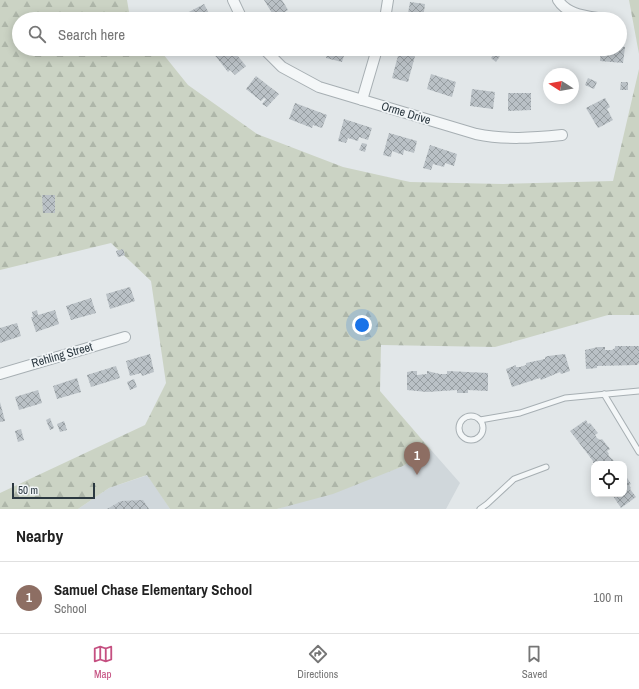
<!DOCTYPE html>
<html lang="en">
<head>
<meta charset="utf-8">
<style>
  body { margin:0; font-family:"Archivo Narrow",sans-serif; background:#f6f6f6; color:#222 }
  .controls { position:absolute; right:12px; bottom:12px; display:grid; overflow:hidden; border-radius:8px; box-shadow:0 2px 10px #0003 }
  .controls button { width:36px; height:36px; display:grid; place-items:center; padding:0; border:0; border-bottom:1px solid #e0e0e0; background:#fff; color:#222; font:20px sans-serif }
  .compass { position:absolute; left:543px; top:68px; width:36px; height:36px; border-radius:50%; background:#fff; box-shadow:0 2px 10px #0003; rotate:281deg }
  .scale { position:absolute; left:12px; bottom:10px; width:83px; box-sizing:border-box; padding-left:4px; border:2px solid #2b3840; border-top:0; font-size:11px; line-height:14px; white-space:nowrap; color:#2b3840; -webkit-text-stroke:3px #f1f5f7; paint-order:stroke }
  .you { position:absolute; left:362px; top:325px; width:14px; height:14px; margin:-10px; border:3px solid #fff; border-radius:50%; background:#1a73e8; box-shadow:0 0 0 6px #1a73e833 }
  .badge { display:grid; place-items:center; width:26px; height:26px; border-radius:50%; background:#c55081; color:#fff; font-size:13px; font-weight:700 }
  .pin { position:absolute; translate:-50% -33px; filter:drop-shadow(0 1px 2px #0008) }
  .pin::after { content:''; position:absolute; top:21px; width:14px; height:12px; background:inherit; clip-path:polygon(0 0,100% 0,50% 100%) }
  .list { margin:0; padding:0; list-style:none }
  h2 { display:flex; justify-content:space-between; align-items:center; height:52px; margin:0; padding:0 16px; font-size:17px }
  h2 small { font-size:13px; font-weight:400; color:#767676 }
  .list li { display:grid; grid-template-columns:26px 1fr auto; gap:12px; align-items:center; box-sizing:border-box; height:72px; padding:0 16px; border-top:1px solid #e0e0e0 }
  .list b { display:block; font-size:15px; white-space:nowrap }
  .list p { margin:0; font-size:13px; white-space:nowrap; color:#767676 }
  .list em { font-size:13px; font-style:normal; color:#767676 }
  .icon { flex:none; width:22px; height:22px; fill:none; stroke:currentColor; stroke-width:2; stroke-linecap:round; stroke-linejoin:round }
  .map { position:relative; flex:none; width:639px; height:509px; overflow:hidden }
  .search { position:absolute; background:#fff; box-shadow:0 2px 10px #0003; left:12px; right:12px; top:12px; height:44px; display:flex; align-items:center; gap:10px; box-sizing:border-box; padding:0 14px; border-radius:22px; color:#767676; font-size:15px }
  .sheet { height:124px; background:#fff }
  nav { display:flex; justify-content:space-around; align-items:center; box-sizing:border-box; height:56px; border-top:1px solid #e0e0e0; background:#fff; font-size:11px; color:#767676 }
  nav a { display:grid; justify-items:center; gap:2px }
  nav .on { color:#c55081 }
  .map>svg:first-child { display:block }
  .built { fill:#d0d7db }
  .forest { fill:url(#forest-firs) }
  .building { fill:url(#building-cross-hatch) }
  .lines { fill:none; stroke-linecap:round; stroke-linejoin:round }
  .service-casing { stroke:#a7afb3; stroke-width:7 }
  .minor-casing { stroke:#a7afb3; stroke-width:12 }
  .service { stroke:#f4f7f8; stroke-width:5 }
  .minor { stroke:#f4f7f8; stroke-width:10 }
  .labels { text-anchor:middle; stroke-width:3.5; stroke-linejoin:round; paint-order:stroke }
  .street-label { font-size:12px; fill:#2b3840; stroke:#f1f5f7 }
</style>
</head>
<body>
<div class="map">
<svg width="639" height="509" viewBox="0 0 639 509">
  <defs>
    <pattern id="forest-firs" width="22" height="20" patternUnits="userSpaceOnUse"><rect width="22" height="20" fill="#cbd3c4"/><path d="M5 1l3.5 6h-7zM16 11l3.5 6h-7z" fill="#aeb6a9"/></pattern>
    <pattern id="building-cross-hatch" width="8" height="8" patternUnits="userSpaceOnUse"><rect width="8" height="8" fill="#bac1c6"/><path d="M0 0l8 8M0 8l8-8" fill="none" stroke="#979ea2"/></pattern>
  </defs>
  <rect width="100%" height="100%" fill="#e2e7e9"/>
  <g class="built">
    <polygon points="431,450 460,483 446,509 277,509 401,467"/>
    <polygon points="148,475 170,509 78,509 109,488"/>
  </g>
  <g class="forest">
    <polygon points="0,0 127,0 129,12 135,19 19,19 19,49 159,49 188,85 257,134 343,167 410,182 503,184 613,181 639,69 639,315 608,315 495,347 381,345 380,391 431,450 401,467 333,494 277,509 170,509 147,475 109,488 78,509 0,509 0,493 145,425 166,383 151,281 111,243 0,270"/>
    <polygon points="629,0 639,0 639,54"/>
  </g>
  <g class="building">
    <polygon points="264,0 282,0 288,10 275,18"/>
    <polygon points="410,2 425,4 423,19 407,19"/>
    <polygon points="204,4 212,19 187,19 185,14"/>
    <polygon points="495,12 503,19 488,19"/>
    <polygon points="620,46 625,47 623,63 600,61 601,49 620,49"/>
    <polygon points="218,49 232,49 246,66 235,75 230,70 228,72 213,53"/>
    <polygon points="329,49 346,49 342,62 326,58"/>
    <polygon points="497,49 502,53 496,62 491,58"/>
    <polygon points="559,49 584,49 582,56"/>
    <polygon points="399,52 415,56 408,82 392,78"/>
    <polygon points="431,74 456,82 452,97 427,89"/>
    <polygon points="256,76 279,94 267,107 262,104 266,99 264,98 261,101 246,89"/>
    <polygon points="588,78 597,82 594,89 585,85"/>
    <polygon points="621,82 628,82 628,90 620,90"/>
    <polygon points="472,89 495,92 493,109 470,106"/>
    <polygon points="508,93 531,93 531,110 508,111"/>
    <polygon points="605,98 610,107 607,109 613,120 598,128 586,108"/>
    <polygon points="295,103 327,115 322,128 313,125 312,128 289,119"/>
    <polygon points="344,119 372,128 368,140 359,137 358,141 348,138 346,143 338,141"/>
    <polygon points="389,133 417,141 414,153 404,150 403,155 392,151 391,157 383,155"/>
    <polygon points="362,143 367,144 365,152 359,150"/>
    <polygon points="430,145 457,154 454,166 445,163 444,167 433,164 431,170 423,168"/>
    <polygon points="42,195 55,195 55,213 43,213"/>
    <polygon points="123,249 125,255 118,257 116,251"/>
    <polygon points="130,287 135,301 110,309 106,294"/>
    <polygon points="91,298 96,313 71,320 66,306"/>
    <polygon points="37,310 38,315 55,310 59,324 36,332 31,317 33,317 32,312"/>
    <polygon points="17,323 21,336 0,343 0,328"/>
    <polygon points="615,346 639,346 639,363 637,365 597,366 597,368 586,369 585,350 598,347 605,347 605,350 612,350 615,348"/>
    <polygon points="150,354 154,372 142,376 141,373 130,376 126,361"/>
    <polygon points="565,354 570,371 561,374 560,372 541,380 540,378 512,387 506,369 516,365 516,367 520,367 526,365 526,363 545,359 545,357 548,356"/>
    <polygon points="116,366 120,378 91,387 87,375"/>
    <polygon points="413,371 417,371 417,375 427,374 427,371 440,374 447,374 447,371 488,373 488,391 468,390 468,393 457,393 457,390 427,392 407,390 407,372"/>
    <polygon points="77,378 81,392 57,399 53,386"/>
    <polygon points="134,379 137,387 130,390 127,382"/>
    <polygon points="38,390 42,403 19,410 15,397"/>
    <polygon points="0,402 5,421 0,422"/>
    <polygon points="50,418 54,428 50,430 46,420"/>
    <polygon points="586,420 588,424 590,423 598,433 595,435 597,438 600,440 602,439 610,449 607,451 609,454 608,455 617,464 594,464 594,468 592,465 593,464 593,461 570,431"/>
    <polygon points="64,421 67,430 60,432 57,424"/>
    <polygon points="21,429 24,440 18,442 15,431"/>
    <polygon points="624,473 631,484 629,485 631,488 630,489 636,497 621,508 613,496 614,494 624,494"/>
    <polygon points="143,500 149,509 107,509 121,501"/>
  </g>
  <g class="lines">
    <defs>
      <g id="service">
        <polyline points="604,394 639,452"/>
        <circle cx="471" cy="428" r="12"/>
        <polyline points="480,420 520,413 565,398 639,391"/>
        <polyline points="480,509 487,504 514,479 546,467"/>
      </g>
      <g id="minor">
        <polyline points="233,0 242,19"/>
        <path d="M 558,0 C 567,15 587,16 603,19"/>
        <polyline points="385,19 388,0"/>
        <path d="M 264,49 L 282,67 L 319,87 L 476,134 C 505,140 533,138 562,135"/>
        <polyline points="362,100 377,49"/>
        <polyline points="0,374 125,337"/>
      </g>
    </defs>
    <use href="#service" class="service-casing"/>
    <use href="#minor" class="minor-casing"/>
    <use href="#service" class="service"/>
    <use href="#minor" class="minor"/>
  </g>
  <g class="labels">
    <g class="street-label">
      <text transform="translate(406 113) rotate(17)" y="4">Orme Drive</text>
      <text transform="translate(62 355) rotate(-16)" y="4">Rehling Street</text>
    </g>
  </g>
</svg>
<div class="controls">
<button><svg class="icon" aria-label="locate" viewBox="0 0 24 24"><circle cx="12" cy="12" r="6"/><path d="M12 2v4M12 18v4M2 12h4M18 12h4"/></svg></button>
</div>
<svg class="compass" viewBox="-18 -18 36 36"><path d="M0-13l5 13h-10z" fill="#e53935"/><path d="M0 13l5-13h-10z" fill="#767676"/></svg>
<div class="scale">50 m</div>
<div class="you"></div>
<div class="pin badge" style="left:417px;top:475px;background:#8d6e63">1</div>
<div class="search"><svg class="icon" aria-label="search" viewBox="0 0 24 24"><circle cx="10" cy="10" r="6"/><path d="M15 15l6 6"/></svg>Search here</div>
</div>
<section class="sheet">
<h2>Nearby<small></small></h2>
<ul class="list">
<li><span class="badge" style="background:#8d6e63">1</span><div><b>Samuel Chase Elementary School</b><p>School</p></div><em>100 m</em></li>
</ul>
</section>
<nav>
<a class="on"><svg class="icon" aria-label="map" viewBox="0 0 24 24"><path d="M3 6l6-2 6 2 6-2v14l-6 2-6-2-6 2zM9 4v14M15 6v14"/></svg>Map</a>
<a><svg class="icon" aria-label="directions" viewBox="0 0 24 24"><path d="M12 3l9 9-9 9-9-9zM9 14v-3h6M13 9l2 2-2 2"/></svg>Directions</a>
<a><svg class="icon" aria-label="saved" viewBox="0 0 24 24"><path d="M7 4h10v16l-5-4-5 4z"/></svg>Saved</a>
</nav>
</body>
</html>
